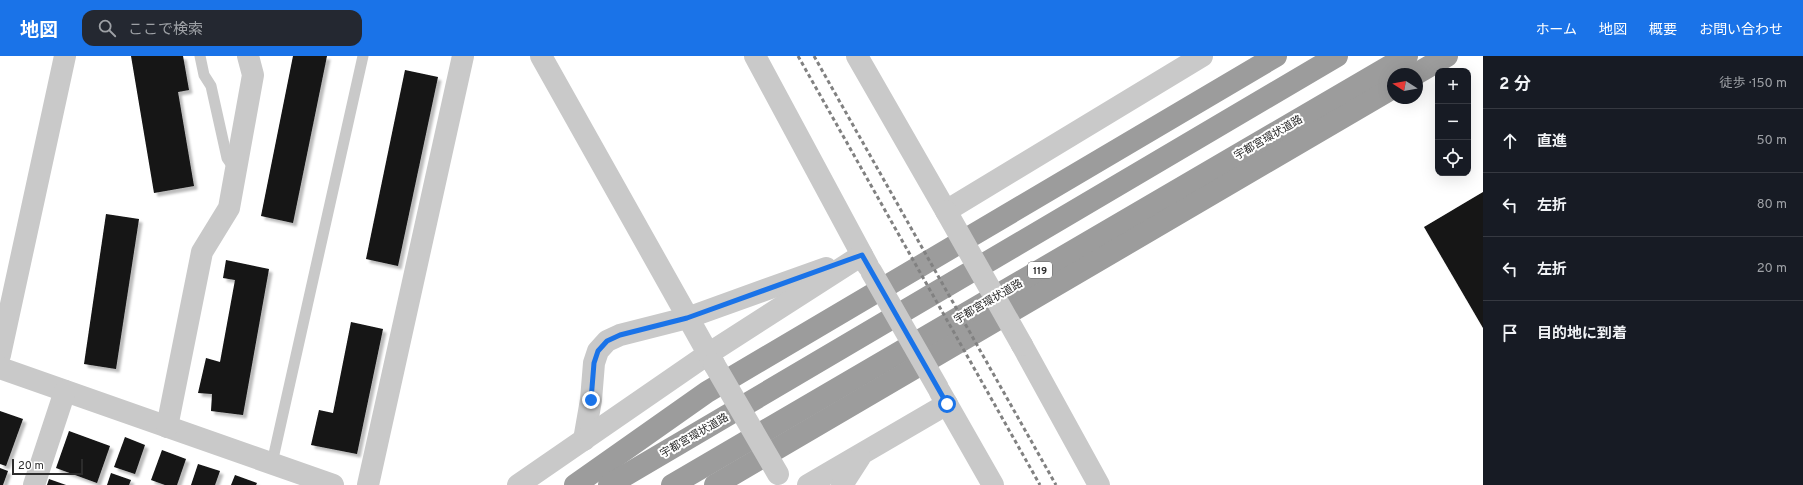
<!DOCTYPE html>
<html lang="ja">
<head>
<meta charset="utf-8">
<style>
  body { margin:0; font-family:Overpass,"Noto Sans JP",sans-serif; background:#242831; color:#f1f3f6 }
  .controls { position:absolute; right:12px; top:12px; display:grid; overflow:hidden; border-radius:8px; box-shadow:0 4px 16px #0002 }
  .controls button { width:36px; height:36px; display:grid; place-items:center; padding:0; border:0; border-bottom:1px solid #363941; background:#171b24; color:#f1f3f6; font:20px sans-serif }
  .compass { position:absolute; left:1387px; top:12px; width:36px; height:36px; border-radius:50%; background:#171b24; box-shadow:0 4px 16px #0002; rotate:281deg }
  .scale { position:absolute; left:12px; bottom:10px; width:71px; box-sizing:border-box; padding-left:4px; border:2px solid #2c2c2c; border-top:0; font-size:11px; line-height:14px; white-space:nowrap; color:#2c2c2c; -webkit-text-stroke:3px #fff; paint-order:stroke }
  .stop { position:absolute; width:12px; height:12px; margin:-9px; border:3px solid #1a73e8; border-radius:50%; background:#fff }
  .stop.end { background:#1a73e8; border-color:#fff; box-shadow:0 1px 4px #0008 }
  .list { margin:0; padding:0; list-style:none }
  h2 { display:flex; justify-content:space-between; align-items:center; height:52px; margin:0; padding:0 16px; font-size:17px }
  h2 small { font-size:13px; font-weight:400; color:#9ea1a6 }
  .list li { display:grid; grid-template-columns:26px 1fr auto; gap:12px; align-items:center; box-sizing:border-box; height:64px; padding:0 16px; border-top:1px solid #363941 }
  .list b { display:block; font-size:15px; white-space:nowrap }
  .list em { font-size:13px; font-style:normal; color:#9ea1a6 }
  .icon { flex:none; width:22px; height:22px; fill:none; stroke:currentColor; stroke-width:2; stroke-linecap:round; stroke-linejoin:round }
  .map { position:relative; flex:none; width:1483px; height:429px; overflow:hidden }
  header { display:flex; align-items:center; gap:24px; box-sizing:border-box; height:56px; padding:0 20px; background:#1a73e8; color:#fff }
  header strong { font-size:19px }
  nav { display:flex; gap:22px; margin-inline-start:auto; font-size:14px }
  .search { width:280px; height:36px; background:#242831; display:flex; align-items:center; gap:10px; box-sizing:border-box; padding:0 14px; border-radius:12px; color:#9ea1a6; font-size:15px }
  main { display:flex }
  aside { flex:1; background:#171b24 }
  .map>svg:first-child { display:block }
  .building { fill:#131313; filter:url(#shadow) }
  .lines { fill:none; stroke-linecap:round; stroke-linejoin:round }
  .service { stroke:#c9c9c9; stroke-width:11 }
  .minor { stroke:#c9c9c9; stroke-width:22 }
  .tertiary { stroke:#c9c9c9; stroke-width:22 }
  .trunk { stroke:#9c9c9c; stroke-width:22 }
  .rail { stroke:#818181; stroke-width:3; stroke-dasharray:4 3; stroke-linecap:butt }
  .minor-bridge { stroke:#c9c9c9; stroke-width:22 }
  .tertiary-bridge { stroke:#c9c9c9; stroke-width:22 }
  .route { stroke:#1a73e8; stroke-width:5 }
  .labels { text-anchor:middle; stroke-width:4; stroke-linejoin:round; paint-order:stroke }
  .shield { fill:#fff; stroke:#6b6b6b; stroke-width:1 }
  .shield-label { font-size:10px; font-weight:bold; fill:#2c2c2c }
  .street-label { font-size:11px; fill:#2c2c2c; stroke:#fff }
</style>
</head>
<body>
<header>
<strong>地図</strong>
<div class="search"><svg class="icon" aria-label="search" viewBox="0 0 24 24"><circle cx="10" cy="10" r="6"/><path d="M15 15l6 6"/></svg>ここで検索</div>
<nav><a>ホーム</a><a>地図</a><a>概要</a><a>お問い合わせ</a></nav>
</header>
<main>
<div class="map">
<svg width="1483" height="429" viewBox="0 0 1483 429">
  <defs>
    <filter id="shadow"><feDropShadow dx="3.5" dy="3.5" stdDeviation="1" flood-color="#0004"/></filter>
  </defs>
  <rect width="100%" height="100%" fill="#fff"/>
  <g class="building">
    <polygon points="131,0 183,0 189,34 178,36 194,130 154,137"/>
    <polygon points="293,0 327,0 293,167 261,160"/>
    <polygon points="405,14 438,21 398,210 366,203"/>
    <polygon points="1483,136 1483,272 1424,171"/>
    <polygon points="106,158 139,163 116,313 84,308"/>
    <polygon points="226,204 269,213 243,359 211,355 212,338 198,337 206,302 220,306 235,224 223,222"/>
    <polygon points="351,266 383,273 357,398 311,389 319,354 333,357"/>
    <polygon points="0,355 23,363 6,410 0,408"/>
    <polygon points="69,375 110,390 97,427 56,412"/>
    <polygon points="125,381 145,389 135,418 114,411"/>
    <polygon points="162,394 186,403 177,429 165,429 151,424"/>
    <polygon points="198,408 220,415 215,429 191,429"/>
    <polygon points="0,412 8,415 3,429 0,429"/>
    <polygon points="111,417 131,424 129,429 107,429"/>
    <polygon points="235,419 257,427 256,429 231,429"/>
    <polygon points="49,423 66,429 47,429"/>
  </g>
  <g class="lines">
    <g class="service">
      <polyline points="200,0 204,19 211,30 227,102 236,115"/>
      <polyline points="272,407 363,0"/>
    </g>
    <g class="minor">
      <polyline points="755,0 868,210"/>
      <polyline points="857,0 946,155 1202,0"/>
      <polyline points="1022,289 1099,429"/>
      <polyline points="0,299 65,0"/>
      <polyline points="0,312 333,429"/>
      <polyline points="940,336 993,429"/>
      <polyline points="167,371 202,196 229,152 253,19 248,0"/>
      <polyline points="584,384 591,344 594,307 598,295 607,285 620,279 687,262 826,212"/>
      <polyline points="34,429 65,335"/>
      <polyline points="368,429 463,0"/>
      <polyline points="518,429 708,298 862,199"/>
      <polyline points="808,429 947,348"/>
      <polyline points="842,429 860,401"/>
    </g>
    <polyline class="tertiary" points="541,0 714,308"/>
    <g class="trunk">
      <polyline points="1416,18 1447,0"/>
      <polyline points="575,429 707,336 1276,0"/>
      <polyline points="609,429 1337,0"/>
      <polyline points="672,429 1407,0"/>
      <polyline points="715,429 1393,32"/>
    </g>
    <g class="rail">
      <polyline points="798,0 1040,429"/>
      <polyline points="814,0 1056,429"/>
    </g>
    <g class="minor-bridge">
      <polyline points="946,155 1022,289"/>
      <polyline points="871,215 938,332"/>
    </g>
    <polyline class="tertiary-bridge" points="714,308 778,418"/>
  </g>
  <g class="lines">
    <polyline class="route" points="591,344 594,307 598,295 607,285 620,279 687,262 862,199 947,348"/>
  </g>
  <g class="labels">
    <rect class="shield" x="1028" y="206" width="24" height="16" rx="3"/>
    <g class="shield-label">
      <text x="1040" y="218">119</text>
    </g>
    <g class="street-label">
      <text transform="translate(1268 81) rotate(-30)" y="4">宇都宮環状道路</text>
      <text transform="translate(988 245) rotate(-30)" y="4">宇都宮環状道路</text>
      <text transform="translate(694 379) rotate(-30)" y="4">宇都宮環状道路</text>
    </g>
  </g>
</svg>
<div class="controls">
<button>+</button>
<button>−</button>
<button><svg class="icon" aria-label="locate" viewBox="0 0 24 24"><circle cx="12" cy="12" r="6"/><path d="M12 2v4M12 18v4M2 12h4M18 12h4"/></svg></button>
</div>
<svg class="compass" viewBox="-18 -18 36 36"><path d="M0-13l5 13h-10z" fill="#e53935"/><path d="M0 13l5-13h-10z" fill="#9ea1a6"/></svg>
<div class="scale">20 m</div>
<div class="stop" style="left:947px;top:348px"></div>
<div class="stop end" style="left:591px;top:344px"></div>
</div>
<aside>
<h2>2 分<small>徒歩 · 150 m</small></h2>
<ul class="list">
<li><svg class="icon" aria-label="ahead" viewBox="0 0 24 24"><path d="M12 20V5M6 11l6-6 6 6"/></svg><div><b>直進</b></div><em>50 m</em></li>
<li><svg class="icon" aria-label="left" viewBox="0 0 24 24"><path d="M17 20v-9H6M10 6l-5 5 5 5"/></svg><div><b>左折</b></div><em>80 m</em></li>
<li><svg class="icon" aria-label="left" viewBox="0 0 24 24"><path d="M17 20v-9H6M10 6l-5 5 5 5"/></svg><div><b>左折</b></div><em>20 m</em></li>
<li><svg class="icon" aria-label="arrive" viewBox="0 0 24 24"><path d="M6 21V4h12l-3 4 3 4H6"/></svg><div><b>目的地に到着</b></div></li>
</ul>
</aside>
</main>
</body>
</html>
